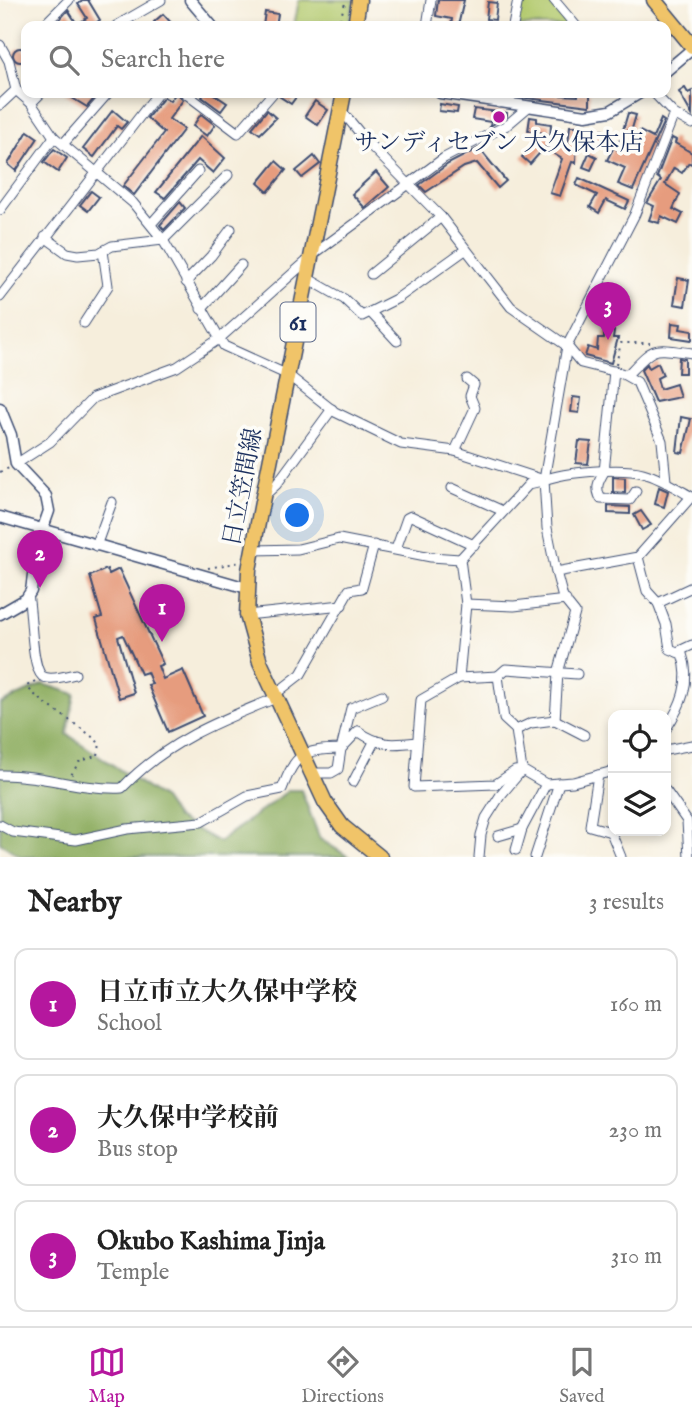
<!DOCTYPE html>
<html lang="en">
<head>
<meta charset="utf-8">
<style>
  body { margin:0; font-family:"IM FELL English","Noto Serif JP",serif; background:#f2f2f2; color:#222 }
  .controls { position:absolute; right:21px; bottom:21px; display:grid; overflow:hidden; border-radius:14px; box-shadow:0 4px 10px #0003 }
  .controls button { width:63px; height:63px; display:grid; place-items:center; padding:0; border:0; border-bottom:2px solid #e0e0e0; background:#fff; color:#222; font:35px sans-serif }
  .you { position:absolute; left:298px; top:516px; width:24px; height:24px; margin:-18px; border:5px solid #fff; border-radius:50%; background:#1a73e8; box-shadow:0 0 0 10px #1a73e833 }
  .badge { display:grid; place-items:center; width:46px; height:46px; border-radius:50%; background:#b5179e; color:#fff; font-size:23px; font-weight:700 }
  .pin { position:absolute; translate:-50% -58px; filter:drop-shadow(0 2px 4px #0008) }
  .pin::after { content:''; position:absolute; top:37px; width:24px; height:21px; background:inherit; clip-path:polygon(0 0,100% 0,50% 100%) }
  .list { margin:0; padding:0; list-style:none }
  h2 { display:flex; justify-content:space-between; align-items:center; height:91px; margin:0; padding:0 28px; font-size:30px }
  h2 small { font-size:23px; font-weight:400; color:#767676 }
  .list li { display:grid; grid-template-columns:46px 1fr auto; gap:21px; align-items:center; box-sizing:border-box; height:112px; margin:0 14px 14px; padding:0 14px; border:2px solid #e0e0e0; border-radius:14px }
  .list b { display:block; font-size:26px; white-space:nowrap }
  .list p { margin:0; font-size:23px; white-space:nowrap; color:#767676 }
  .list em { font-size:23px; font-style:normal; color:#767676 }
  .icon { flex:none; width:38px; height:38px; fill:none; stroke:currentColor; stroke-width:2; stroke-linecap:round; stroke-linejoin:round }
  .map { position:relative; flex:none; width:692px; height:857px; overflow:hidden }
  .search { position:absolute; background:#fff; box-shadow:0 4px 10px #0003; left:21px; right:21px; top:21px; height:77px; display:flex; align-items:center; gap:18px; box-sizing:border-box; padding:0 24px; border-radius:14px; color:#767676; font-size:26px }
  .sheet { height:469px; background:#fff }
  nav { display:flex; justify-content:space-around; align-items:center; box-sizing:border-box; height:98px; border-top:2px solid #e0e0e0; background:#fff; font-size:19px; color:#767676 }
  nav a { display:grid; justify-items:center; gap:4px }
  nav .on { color:#b5179e }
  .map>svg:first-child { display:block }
  .green { fill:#b4ca6f; stroke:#687c66; stroke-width:2 }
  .forest { fill:#8fae62; stroke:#556e60; stroke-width:2 }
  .building { fill:#e69c7e }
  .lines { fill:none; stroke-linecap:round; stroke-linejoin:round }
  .minor-casing { stroke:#3c4c71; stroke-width:11 }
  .tertiary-casing { stroke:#3c4c71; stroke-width:13 }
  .primary-casing { stroke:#3c4c71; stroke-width:17 }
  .trunk-casing { stroke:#3c4c71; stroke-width:17 }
  .path { stroke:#3c4c71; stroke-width:2; stroke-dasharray:2 5; stroke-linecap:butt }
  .minor { stroke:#fff; stroke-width:9 }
  .tertiary { stroke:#fff; stroke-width:10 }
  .primary { stroke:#f0c469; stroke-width:14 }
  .trunk { stroke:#f0c469; stroke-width:14 }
  .poi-dot { fill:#b5179e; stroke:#fdfcf7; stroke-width:2.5 }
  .labels { text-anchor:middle; stroke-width:7; stroke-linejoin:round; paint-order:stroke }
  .shield { fill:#fdfcf7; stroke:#5f6c8c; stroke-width:2 }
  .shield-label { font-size:23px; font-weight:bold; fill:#1b2f5e }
  .poi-label { font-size:24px; fill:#1b2f5e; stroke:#fdfcf7 }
  .street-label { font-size:24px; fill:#1b2f5e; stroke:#fdfcf7 }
</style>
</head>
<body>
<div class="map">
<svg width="692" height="857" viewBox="0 0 692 857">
  <rect width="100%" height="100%" fill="#fdfcf7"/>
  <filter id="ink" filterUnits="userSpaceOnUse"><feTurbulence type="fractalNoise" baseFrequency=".0143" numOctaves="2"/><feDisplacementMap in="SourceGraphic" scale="14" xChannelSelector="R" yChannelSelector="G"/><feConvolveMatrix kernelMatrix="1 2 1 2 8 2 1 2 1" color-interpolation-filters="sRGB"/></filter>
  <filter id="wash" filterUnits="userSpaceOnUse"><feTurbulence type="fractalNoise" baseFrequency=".00686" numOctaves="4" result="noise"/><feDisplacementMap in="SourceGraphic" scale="28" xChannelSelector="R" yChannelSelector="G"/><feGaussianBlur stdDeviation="1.57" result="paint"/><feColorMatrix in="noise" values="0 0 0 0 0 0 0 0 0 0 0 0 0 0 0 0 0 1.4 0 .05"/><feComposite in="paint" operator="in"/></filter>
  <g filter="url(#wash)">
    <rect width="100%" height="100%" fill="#f6eedc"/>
    <g class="green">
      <polygon points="299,0 354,0 349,26 294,26"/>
      <polygon points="521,0 549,0 573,26 515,26"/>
    </g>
    <polygon class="forest" points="43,684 75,694 67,734 163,799 176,818 219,842 289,790 301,790 320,839 349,857 22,857 0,843 0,704"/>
    <g id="blocks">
      <g class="building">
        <polygon points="84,0 88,0 100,20 91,26 65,26 60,19 68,10 77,24 87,18 78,4"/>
        <polygon points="438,0 464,0 458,26 451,26 452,19 436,16"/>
        <polygon points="488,2 497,3 495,20 486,19"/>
        <polygon points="265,12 278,14 276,26 263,26"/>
        <polygon points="163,14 174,26 157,26 154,22"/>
        <circle cx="20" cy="55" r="7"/>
        <polygon points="685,88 688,93 692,91 692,115 679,92"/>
        <polygon points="64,93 99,93 87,107"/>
        <polygon points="176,93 183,100 169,119 184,129 134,195 123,186 164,133 147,118 164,97 170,101"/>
        <polygon points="205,93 212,93 227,103 221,111 202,97"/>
        <polygon points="280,93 299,93 291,104 279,96"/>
        <polygon points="520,93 578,96 578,93 590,93 590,106 519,97"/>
        <polygon points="315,101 328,110 318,125 305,116"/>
        <polygon points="440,104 458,107 457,113 439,111"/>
        <polygon points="474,109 507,113 507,116 490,126 491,122 472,119"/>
        <polygon points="113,110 127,122 121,129 117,126 94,157 83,149"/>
        <polygon points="267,110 276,118 260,134 252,128"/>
        <polygon points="628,113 636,115 631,132 623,130"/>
        <polygon points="201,114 215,125 207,136 193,126"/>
        <polygon points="530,117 537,118 537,122 551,124 550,141 568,144 570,126 577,126 576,163 572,162 560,196 550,193 562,159 554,154 554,149 545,147 530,164 522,157 544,133 528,131"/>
        <polygon points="661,119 664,121 633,190 618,184 625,168 607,160 616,143 617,148 620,140 632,147 640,131 653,138"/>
        <polygon points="592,128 603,130 604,145 593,146"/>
        <polygon points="28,131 38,138 16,171 8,164"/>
        <polygon points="201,136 225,158 213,173 198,160 165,198 156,192"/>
        <polygon points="672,138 676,140 675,143 692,153 692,164 689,163 682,173 674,168 665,184 680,194 673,209 683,214 678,224 661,216 659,223 649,220 654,206 647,203 661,180 657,177"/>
        <polygon points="479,148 506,181 498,188 477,163 464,167 426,192 419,185 448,164"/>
        <polygon points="54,149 67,158 58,172 44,162"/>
        <polygon points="589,153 597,157 591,170 583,167"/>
        <polygon points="314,156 320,164 302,178 296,171"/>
        <polygon points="276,161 286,170 268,192 258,183"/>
        <polygon points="376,172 389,187 365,208 352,194"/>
        <polygon points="579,178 629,201 625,209 606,200 599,213 590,207 597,195 576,185"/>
        <polygon points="91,191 99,197 88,211 80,205"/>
        <polygon points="180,202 185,208 164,230 160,225"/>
        <polygon points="678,278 689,280 685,306 674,304"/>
        <polygon points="672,323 681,324 680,329 692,331 692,340 671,337"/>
        <polygon points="604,331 614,331 613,338 618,338 611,363 585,356 588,347 597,350 598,338 604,338"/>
        <polygon points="679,358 685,359 685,373 678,373"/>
        <polygon points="658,363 663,375 657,378 660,389 676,384 680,397 655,402 641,370 647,364 649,368"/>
        <polygon points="573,397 581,398 579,413 571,412"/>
        <polygon points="681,417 691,419 683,453 677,452"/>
        <polygon points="579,441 591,442 588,464 576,463"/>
        <polygon points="613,477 625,478 625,493 613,492"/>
        <polygon points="659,487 668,491 664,507 655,504"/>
        <polygon points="608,506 630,507 630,514 608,513"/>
        <polygon points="641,511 651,525 642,530 634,515"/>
        <polygon points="107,569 109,574 119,569 163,664 158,666 163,679 183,670 203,716 168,732 148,685 152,684 147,672 141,674 123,635 118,637 134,693 119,698 96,619 102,617 90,576"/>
      </g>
    </g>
  </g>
  <g filter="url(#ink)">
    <use href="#blocks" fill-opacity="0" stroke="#3c4c71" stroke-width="2"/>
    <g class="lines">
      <defs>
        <g id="minor">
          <polyline points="554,0 576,26"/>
          <polyline points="43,26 69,0"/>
          <polyline points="116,26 161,0"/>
          <polyline points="427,26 431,0"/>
          <polyline points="513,26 518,0"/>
          <path d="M 0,45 L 9,61 L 16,90 L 31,103 L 54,137 L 133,203 L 163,240 L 224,346 L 288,375 L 335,412 L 401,444 L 455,451 L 544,480 C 565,472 621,467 643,473 C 661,478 676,488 692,497"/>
          <polyline points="185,93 238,133 273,93"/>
          <polyline points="654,93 674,114 692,124"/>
          <polyline points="31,103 41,93"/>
          <polyline points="499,103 501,93"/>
          <polyline points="0,105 16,90"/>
          <polyline points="340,114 346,116 368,143 441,217 511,307 567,346 581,363 621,373 637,382 662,441 666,481"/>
          <polyline points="64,143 108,93"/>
          <polyline points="0,210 54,137"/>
          <polyline points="151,224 198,171"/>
          <polyline points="45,237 67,253 78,255 99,253 112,246 163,240 228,175"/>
          <polyline points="371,274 441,217"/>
          <polyline points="307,278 344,299 362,316 398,298 465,250"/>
          <polyline points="186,282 211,256 231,229"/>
          <polyline points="0,297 158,93"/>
          <polyline points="201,309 241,265"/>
          <polyline points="371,313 397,341"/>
          <polyline points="84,323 108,286 103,251"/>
          <path d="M 614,371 L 604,472 C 598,482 595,488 601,499 L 630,500 L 636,491"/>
          <path d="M 627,375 C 656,345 650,348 692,353"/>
          <polyline points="455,451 475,408 470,396 474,385 467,379"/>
          <polyline points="16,464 50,442 93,398 177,367 219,339 318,251 444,158 507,125 527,108"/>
          <polyline points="452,488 503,511"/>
          <polyline points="264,496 276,485 332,409"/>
          <polyline points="96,546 112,502"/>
          <polyline points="396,549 407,518 411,516 474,545"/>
          <polyline points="254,550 298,549 339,539 431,557 460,559 529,484 542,481"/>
          <path d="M 638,557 L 647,591 L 658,603 L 666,624 L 670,649 L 682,654 C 692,682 681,706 666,729"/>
          <polyline points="460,559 466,604 459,678 421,700 414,787 496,784 515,771 522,770 546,784 573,782 613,771"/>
          <polyline points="556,572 638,557 691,497"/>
          <path d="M 28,595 C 32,613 31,666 42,676 C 49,681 67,676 75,674"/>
          <polyline points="658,603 692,587"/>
          <polyline points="466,604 514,606 566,600"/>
          <polyline points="247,615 342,605"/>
          <polyline points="677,652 692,645"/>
          <polyline points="498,676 506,669 577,674"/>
          <polyline points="459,678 498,676 504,719 516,730 522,770 500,796 486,818 481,835 479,857"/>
          <polyline points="274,695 301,674 349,590 362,588 374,545"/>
          <polyline points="555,720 584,735"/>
          <polyline points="516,730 531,723 555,720 558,673 575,613 563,598 556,572 547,528 544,480 567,346 635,214 674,114"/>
          <polyline points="666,750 692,745"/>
          <path d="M 309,773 L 331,773 L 338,769 L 341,749 L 358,731 C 379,746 392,745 417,742"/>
          <path d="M 0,775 C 42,774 80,790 122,788 C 166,742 218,721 276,698"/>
          <polyline points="598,775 590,826 611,832"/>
          <polyline points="353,782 374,742"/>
          <polyline points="666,791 687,821 689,857"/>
          <polyline points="613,817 610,830 621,857"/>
          <path d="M 0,825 L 13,832 L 76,840 L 127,829 L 201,822 L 247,796 L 282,789 C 296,753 302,750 341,749 L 351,708 L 382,695"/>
          <polyline points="498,836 522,829"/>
          <polyline points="516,850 522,829 546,784"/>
          <polyline points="535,857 559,783"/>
        </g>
        <g id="tertiary">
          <polyline points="190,0 212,26"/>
          <polyline points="666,71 692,49"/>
          <polyline points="440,93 586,115 610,111 640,93"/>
          <polyline points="0,408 11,435 16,464 46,496 49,511 37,545 31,591 26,599 0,614"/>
          <polyline points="0,517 247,588"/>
        </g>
        <g id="primary">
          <polyline points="355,26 359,0"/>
          <polyline points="344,93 263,497 249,570 247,615 260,662 325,802 342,826 380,857"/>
        </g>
        <polyline id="trunk" points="654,0 692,46"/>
      </defs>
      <use href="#minor" class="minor-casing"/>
      <use href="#tertiary" class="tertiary-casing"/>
      <use href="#primary" class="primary-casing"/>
      <use href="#trunk" class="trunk-casing"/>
      <g class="path">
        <polyline points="338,26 346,0"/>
        <polyline points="616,364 621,343 650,343"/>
        <polyline points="0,472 9,468"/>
        <polyline points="208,568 241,562"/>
        <path d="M 35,681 L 27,686 C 36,701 84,727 100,744 L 98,755 L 79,762 L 70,777"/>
      </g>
      <use href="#minor" class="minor"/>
      <use href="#tertiary" class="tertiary"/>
      <use href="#primary" class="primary"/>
      <use href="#trunk" class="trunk"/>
    </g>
  </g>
  <circle class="poi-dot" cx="499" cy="117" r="7"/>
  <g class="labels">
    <rect class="shield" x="280.5" y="302.5" width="35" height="39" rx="5"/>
    <g class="shield-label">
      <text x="298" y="330">61</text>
    </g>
    <g class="poi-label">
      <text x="499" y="150">サンディセブン 大久保本店</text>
    </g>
    <g class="street-label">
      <text transform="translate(242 487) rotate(-79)" y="8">日立笠間線</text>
    </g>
  </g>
</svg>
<div class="controls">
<button><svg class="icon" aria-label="locate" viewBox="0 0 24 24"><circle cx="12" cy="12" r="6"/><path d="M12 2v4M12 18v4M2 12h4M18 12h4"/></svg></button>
<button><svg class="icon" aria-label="layers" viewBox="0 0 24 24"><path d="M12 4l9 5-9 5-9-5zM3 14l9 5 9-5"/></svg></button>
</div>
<div class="you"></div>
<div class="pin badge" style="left:162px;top:642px">1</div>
<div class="pin badge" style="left:40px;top:588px">2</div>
<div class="pin badge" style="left:608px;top:340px">3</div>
<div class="search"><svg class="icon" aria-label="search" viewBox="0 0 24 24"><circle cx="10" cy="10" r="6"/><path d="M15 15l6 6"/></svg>Search here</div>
</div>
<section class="sheet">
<h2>Nearby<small>3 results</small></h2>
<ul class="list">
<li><span class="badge">1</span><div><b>日立市立大久保中学校</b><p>School</p></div><em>160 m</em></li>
<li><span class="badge">2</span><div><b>大久保中学校前</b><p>Bus stop</p></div><em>230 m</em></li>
<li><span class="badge">3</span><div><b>Okubo Kashima Jinja</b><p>Temple</p></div><em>310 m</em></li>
</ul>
</section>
<nav>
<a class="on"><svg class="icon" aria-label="map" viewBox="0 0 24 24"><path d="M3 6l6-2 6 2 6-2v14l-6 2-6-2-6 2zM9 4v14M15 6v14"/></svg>Map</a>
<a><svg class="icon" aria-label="directions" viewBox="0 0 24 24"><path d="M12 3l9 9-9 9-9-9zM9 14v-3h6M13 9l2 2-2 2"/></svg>Directions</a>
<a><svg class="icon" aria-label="saved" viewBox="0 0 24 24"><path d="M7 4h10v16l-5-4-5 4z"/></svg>Saved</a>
</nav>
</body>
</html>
